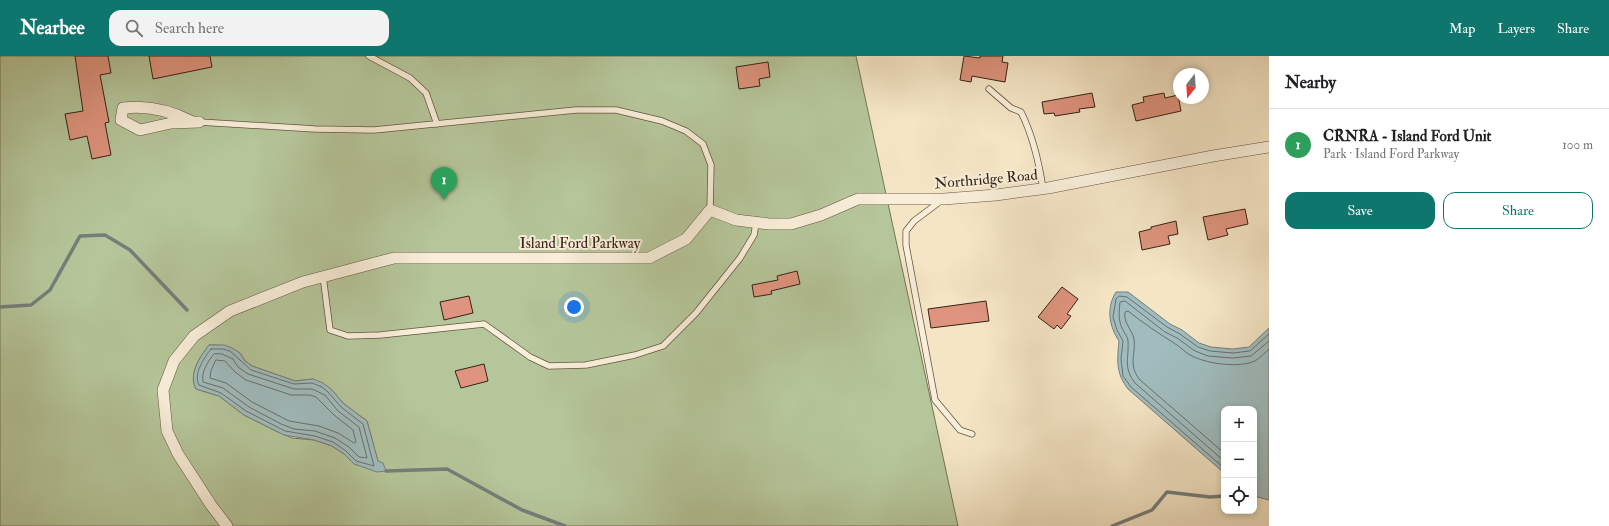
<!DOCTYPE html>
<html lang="en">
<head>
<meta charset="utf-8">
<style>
  body { margin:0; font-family:"IM FELL Double Pica",serif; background:#f2f2f2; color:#202124 }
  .controls { position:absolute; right:12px; bottom:12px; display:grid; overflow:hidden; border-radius:8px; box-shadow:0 2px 6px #0003 }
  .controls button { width:36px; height:36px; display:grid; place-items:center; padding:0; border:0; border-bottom:1px solid #e0e0e0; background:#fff; color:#202124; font:20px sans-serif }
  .compass { position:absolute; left:1173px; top:12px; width:36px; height:36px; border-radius:50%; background:#fff; box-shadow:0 2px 6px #0003; rotate:197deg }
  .you { position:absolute; left:574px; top:251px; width:14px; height:14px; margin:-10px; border:3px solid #fff; border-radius:50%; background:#1a73e8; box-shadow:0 0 0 6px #1a73e833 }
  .badge { display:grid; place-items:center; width:26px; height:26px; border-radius:50%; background:#0f766e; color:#fff; font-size:13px; font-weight:700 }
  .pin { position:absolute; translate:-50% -33px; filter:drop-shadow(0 1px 2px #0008) }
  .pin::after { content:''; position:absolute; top:21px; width:14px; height:12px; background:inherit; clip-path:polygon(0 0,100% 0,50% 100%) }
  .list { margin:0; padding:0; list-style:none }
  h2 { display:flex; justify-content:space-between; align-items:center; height:52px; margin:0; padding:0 16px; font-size:17px }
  h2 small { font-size:13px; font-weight:400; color:#757577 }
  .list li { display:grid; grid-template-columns:26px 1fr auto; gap:12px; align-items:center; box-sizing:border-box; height:72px; padding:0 16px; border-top:1px solid #e0e0e0 }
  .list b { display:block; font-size:15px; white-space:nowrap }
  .list p { margin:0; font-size:13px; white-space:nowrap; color:#757577 }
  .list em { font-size:13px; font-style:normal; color:#757577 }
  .actions { display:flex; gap:8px; padding:12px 16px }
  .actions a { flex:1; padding:9px 0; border:1px solid #0f766e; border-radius:12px; text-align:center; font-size:14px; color:#0f766e }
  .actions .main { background:#0f766e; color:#fff }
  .icon { flex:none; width:22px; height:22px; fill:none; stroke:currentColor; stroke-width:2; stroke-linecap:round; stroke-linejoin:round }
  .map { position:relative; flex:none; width:1269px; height:470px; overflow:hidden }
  header { display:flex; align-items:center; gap:24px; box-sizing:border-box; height:56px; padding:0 20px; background:#0f766e; color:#fff }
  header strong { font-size:19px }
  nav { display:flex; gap:22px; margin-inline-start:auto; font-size:14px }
  .search { width:280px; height:36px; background:#f2f2f2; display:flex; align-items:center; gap:10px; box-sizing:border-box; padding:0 14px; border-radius:12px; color:#757577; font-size:15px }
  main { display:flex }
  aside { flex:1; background:#fff }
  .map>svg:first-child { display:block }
  .green { fill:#b5c69a; stroke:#757458; fill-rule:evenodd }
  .water { fill:#a0bcbe; stroke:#757e7b }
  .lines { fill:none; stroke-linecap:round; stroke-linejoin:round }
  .shore { stroke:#6a6f6a; stroke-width:1 }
  .stream { stroke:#757e7b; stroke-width:3.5 }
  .building { fill:#de947e; stroke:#352216 }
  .lane-casing { stroke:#655342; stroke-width:7 }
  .street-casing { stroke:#655342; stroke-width:12 }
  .lane { stroke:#f8eed9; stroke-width:5.5 }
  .street { stroke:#f8eed9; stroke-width:11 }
  .labels { text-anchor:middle; stroke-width:4; stroke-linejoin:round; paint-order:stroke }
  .street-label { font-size:15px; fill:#352216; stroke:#f8eed9 }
</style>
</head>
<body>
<header>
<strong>Nearbee</strong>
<div class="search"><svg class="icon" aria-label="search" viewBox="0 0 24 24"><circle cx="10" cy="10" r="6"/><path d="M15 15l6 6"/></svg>Search here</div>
<nav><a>Map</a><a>Layers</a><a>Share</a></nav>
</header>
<main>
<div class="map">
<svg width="1269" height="470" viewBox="0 0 1269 470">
  <rect width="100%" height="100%" fill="#f4e5c5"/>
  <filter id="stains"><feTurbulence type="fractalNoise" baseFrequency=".005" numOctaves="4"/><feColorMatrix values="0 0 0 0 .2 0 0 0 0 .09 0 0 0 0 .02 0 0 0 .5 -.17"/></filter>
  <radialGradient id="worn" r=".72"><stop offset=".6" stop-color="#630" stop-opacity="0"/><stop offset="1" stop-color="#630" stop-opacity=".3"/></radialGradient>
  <path class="green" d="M 0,0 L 856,0 L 958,470 L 0,470 ZM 209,289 L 217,289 L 240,297 L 245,305 L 252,310 L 295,325 L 313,323 L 331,333 L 344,348 L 367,365 L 378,406 L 354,408 L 344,398 L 332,390 L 314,384 L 292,382 L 276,375 L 244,359 L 219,340 L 196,333 C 188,318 200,301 209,289 Z"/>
  <g class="water">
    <path d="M 1116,236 L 1128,236 L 1170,268 L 1182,274 L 1199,287 L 1211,291 L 1233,293 L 1249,291 L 1269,272 L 1269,444 L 1254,440 L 1254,353 L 1224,353 L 1224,417 L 1128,333 C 1116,317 1117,306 1119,285 C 1109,270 1106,252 1116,236 Z"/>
    <path d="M 209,289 L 224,289 L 232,292 L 240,297 L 245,305 L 252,310 L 295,325 L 313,323 L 323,327 L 331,333 L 344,348 L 367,365 L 378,405 L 383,407 L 386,415 L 377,416 L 354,408 L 344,398 L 332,390 L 314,384 L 284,379 L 244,359 L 219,340 L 196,333 C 188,318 200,301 209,289 Z"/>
  </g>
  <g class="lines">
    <g class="shore">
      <path d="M 211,293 L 223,293 L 230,295 L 251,314 L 294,328 L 312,327 L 322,331 L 328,336 L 341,351 L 363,368 L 374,410 L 356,405 L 346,395 L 333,386 L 315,380 L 285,375 L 246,355 L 221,337 L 199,329 C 193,318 204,302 211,293 Z"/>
      <path d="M 222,298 L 233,303 L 238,311 L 248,318 L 294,333 L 312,333 L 325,339 L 338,355 L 359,371 L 367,402 L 359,401 L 349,391 L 335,382 L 315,375 L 294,373 L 281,368 L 249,351 L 223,332 L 203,326 C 201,316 208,305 214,298 Z"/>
      <polygon points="216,304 225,305 235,316 246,324 291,339 310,339 316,341 334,359 353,374 356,386 354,387 338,377 319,370 289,365 252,346 226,327 210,322 211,315"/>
      <path d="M 1224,397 L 1139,323 C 1128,307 1136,299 1134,283 C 1132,273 1123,267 1125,256 L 1128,255 C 1143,267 1158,277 1174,287 C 1181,291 1186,298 1194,301 C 1210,308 1238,312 1255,305 C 1260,302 1265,297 1269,293"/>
      <path d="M 1224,405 L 1135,327 C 1123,311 1129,304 1128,285 C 1128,281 1125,278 1123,274 C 1118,265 1119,256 1120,246 L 1125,245 L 1165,276 L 1177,282 L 1195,295 L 1208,300 L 1233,302 L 1251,300 L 1269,285"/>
      <polyline points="1224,412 1131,331 1123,320 1121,303 1123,285 1117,274 1113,261 1116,243 1119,240 1127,241 1167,271 1180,278 1198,291 1210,295 1233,297 1250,295 1269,278"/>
    </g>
    <g class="stream">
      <polyline points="0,251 31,249 50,234 80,180 105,179 130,194 187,254"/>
      <polyline points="386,415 447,413 522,454 565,470"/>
      <polyline points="1112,470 1152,454 1167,436 1210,441 1224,440"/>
    </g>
  </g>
  <g class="building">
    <polygon points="75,0 108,0 111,17 100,19 109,66 105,67 111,99 92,103 87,80 70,84 65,58 83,55"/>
    <polygon points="149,0 210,0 212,11 153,23"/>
    <polygon points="964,0 980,2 980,0 1003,0 1002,6 1008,7 1005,26 972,20 971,26 960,24"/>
    <polygon points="768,6 770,21 759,23 760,30 739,33 736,11"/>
    <polygon points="1092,37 1095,51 1079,53 1080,56 1055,60 1054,57 1044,58 1042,46"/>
    <polygon points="1164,37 1165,42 1178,39 1181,55 1136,65 1132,49 1144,46 1143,41"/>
    <polygon points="1245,153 1248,168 1226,173 1228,179 1208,184 1203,161"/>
    <polygon points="1176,165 1178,178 1168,180 1170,188 1142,194 1139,176 1151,173 1151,171"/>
    <polygon points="797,215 800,228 771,235 772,238 754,241 752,229 778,224 777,220"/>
    <polygon points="1062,231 1078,243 1067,258 1071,260 1061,273 1057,269 1054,273 1038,261"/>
    <polygon points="469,240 473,257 444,264 440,246"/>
    <polygon points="986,245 989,265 931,272 928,253"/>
    <polygon points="484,308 488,325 461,332 455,315"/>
  </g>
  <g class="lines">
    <defs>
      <g id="lane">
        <polyline points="369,0 410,22 426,37 437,68"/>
        <path d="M 989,33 L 1011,52 L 1021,56 C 1033,80 1039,106 1043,133"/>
        <polyline points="199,66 315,73 374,74 576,54 616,54 662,65 686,75 703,88 711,109 710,154"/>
        <polyline points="942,144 914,165 906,175 906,189 935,344 960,374 972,378"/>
        <polyline points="323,220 330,274 348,280 380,279 484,268 530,301 549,310 586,309 635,299 663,290 696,257 740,202 754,179 756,167"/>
      </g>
      <g id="street">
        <path d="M 193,66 C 172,55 147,49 123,52 L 121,64 L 140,74 L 171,67 L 199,66"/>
        <polyline points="227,470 211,449 178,398 167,375 163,334 174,305 194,280 230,255 303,226 394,202 649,202 686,183 710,154 736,164 769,168 791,168 821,159 858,143 944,143 996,139 1048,132 1213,100 1269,91"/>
      </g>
    </defs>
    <use href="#lane" class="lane-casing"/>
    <use href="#street" class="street-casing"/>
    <use href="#lane" class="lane"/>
    <use href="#street" class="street"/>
  </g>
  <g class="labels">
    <g class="street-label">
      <text transform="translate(986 123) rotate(-5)" y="5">Northridge Road</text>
      <text x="580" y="192">Island Ford Parkway</text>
    </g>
  </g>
  <rect width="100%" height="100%" filter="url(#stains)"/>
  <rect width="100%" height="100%" fill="url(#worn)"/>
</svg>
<div class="controls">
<button>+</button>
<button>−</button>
<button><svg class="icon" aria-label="locate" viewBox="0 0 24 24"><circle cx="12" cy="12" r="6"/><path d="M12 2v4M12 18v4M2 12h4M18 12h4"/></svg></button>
</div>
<svg class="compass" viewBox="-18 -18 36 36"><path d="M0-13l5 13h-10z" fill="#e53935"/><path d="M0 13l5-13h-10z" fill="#757577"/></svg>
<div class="you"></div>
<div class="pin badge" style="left:444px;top:144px;background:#2e9e5b">1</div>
</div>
<aside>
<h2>Nearby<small></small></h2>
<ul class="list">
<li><span class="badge" style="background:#2e9e5b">1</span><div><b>CRNRA - Island Ford Unit</b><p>Park · Island Ford Parkway</p></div><em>100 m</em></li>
</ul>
<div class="actions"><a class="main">Save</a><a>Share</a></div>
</aside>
</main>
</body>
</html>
